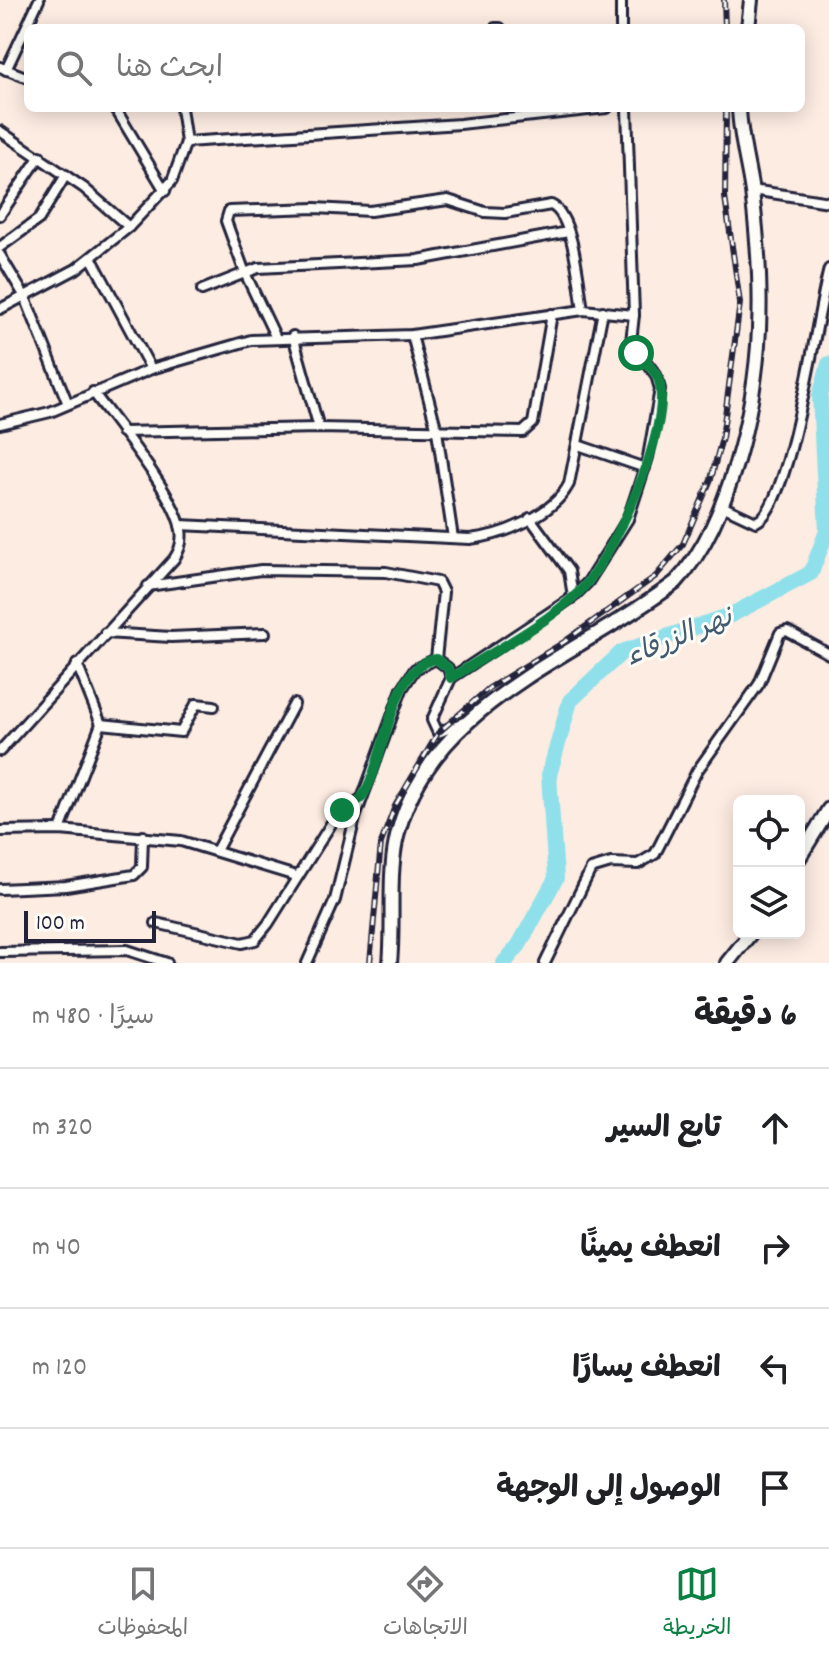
<!DOCTYPE html>
<html lang="ar">
<head>
<meta charset="utf-8">
<style>
  body { margin:0; font-family:Dekko,"Playpen Sans Arabic",sans-serif; background:#f2f2f2; color:#202124; direction:rtl }
  .controls { position:absolute; right:24px; bottom:24px; display:grid; overflow:hidden; border-radius:12px; box-shadow:0 4px 20px #0003 }
  .controls button { width:72px; height:72px; display:grid; place-items:center; padding:0; border:0; border-bottom:2px solid #e0e0e0; background:#fff; color:#202124; font:40px sans-serif }
  .scale { position:absolute; left:24px; bottom:20px; width:132px; box-sizing:border-box; padding-left:8px; border:4px solid #22223b; border-top:0; font-size:22px; line-height:28px; white-space:nowrap; color:#22223b; -webkit-text-stroke:6px #fdfcf7; paint-order:stroke }
  .stop { position:absolute; width:24px; height:24px; margin:-18px; border:6px solid #0b8043; border-radius:50%; background:#fff }
  .stop.end { background:#0b8043; border-color:#fff; box-shadow:0 2px 8px #0008 }
  .list { margin:0; padding:0; list-style:none }
  h2 { display:flex; justify-content:space-between; align-items:center; height:104px; margin:0; padding:0 32px; font-size:34px }
  h2 small { font-size:26px; font-weight:400; color:#757577 }
  .list li { display:grid; grid-template-columns:52px 1fr auto; gap:24px; align-items:center; box-sizing:border-box; height:120px; padding:0 32px; border-top:2px solid #e0e0e0 }
  .list b { display:block; font-size:30px; white-space:nowrap }
  .list em { font-size:26px; font-style:normal; color:#757577 }
  .icon { flex:none; width:44px; height:44px; fill:none; stroke:currentColor; stroke-width:2; stroke-linecap:round; stroke-linejoin:round }
  .map { position:relative; flex:none; width:829px; height:963px; overflow:hidden; direction:ltr }
  .search { position:absolute; background:#fff; box-shadow:0 4px 20px #0003; left:24px; right:24px; top:24px; height:88px; display:flex; align-items:center; gap:20px; box-sizing:border-box; padding:0 28px; border-radius:12px; color:#757577; font-size:30px }
  .sheet { height:584px; background:#fff }
  nav { display:flex; justify-content:space-around; align-items:center; box-sizing:border-box; height:112px; border-top:2px solid #e0e0e0; background:#fff; font-size:22px; color:#757577 }
  nav a { display:grid; justify-items:center; gap:4px }
  nav .on { color:#0b8043 }
  .map>svg:first-child { display:block }
  .lines { fill:none; stroke-linecap:round; stroke-linejoin:round }
  .river { stroke:#90e0eb; stroke-width:16 }
  .street-casing { stroke:#22223b; stroke-width:14 }
  .secondary-casing { stroke:#22223b; stroke-width:18 }
  .street { stroke:#fdfcf7; stroke-width:8 }
  .secondary { stroke:#fdfcf7; stroke-width:12 }
  .rail-casing { stroke:#22223b; stroke-width:6 }
  .rail { stroke:#fdfcf7; stroke-width:3; stroke-dasharray:9; stroke-linecap:butt }
  .route { stroke:#0b8043; stroke-width:10 }
  .labels { text-anchor:middle; stroke-width:6; stroke-linejoin:round; paint-order:stroke }
  .water-label { font-size:28px; font-style:italic; fill:#435b70; stroke:#fdfcf7 }
</style>
</head>
<body>
<div class="map">
<svg width="829" height="963" viewBox="0 0 829 963">
  <rect width="100%" height="100%" fill="#fdece2"/>
  <filter id="ink" filterUnits="userSpaceOnUse"><feTurbulence type="fractalNoise" baseFrequency=".0125" numOctaves="2"/><feDisplacementMap in="SourceGraphic" scale="16" xChannelSelector="R" yChannelSelector="G"/><feConvolveMatrix kernelMatrix="1 2 1 2 8 2 1 2 1" color-interpolation-filters="sRGB"/></filter>
  <g filter="url(#ink)">
    <g class="lines">
      <polyline class="river" points="504,963 519,945 556,878 549,775 570,701 622,652 731,615 811,573 827,531 820,396 829,364"/>
      <defs>
        <g id="street">
          <polyline points="621,0 621,28"/>
          <polyline points="495,28 500,28"/>
          <polyline points="0,67 28,78"/>
          <polyline points="6,70 39,0"/>
          <polyline points="115,108 165,191"/>
          <polyline points="181,108 186,142 460,124 607,108"/>
          <polyline points="0,131 84,188 129,227 172,181 186,142"/>
          <polyline points="752,190 829,202"/>
          <polyline points="0,215 40,156"/>
          <polyline points="0,247 39,219 66,175"/>
          <polyline points="0,255 25,297 68,404"/>
          <polyline points="92,259 151,369"/>
          <path d="M 202,290 L 245,273 L 226,221 L 229,211 L 315,208 L 370,211 L 448,200 L 485,212 L 505,213 L 551,205 C 574,215 579,286 583,310"/>
          <polyline points="0,309 76,269 129,227"/>
          <polyline points="412,335 437,431 453,538"/>
          <polyline points="293,336 319,428"/>
          <polyline points="276,338 245,273 258,268 418,260 568,232"/>
          <polyline points="0,424 50,412 151,369 251,340 412,335 583,310 634,315"/>
          <polyline points="122,432 319,428 523,432 533,423 552,314"/>
          <polyline points="578,445 645,468"/>
          <path d="M 722,506 L 756,522 C 791,508 817,312 829,269"/>
          <polyline points="530,518 569,571 573,597"/>
          <path d="M 180,525 L 470,539 C 504,535 553,515 569,484 L 603,311"/>
          <polyline points="148,586 261,570 386,572 438,582 443,592 436,659 448,668 451,678 432,720 438,733 464,722"/>
          <polyline points="105,633 171,637 265,633"/>
          <polyline points="77,664 101,724 181,732 196,704 214,706"/>
          <polyline points="451,678 573,597 588,582 628,519 648,457 660,389 656,375 631,342 634,315 627,108"/>
          <path d="M 0,751 L 174,559 C 180,550 183,541 181,530 C 176,496 115,422 93,392"/>
          <polyline points="60,830 101,724"/>
          <polyline points="0,831 60,830 181,841 296,876"/>
          <polyline points="216,851 294,704"/>
          <polyline points="0,889 66,886 134,875 142,867 143,836"/>
          <polyline points="156,923 242,943 255,940 268,924 338,813 361,799"/>
          <polyline points="0,952 127,950 167,963"/>
          <polyline points="307,963 335,900 355,818 402,689 415,669 436,659"/>
          <polyline points="545,963 591,869 611,863 638,864 655,854 697,771 759,684 780,633 787,631 829,654"/>
        </g>
        <g id="secondary">
          <polyline points="748,28 751,0"/>
          <polyline points="799,858 829,809"/>
          <path d="M 390,963 C 394,923 388,880 396,841 C 425,704 577,658 676,582 C 706,550 723,506 736,464 C 764,370 764,289 752,192 C 748,164 740,137 739,108"/>
          <polyline points="727,963 751,933"/>
        </g>
      </defs>
      <use href="#street" class="street-casing"/>
      <use href="#secondary" class="secondary-casing"/>
      <use href="#street" class="street"/>
      <use href="#secondary" class="secondary"/>
      <defs>
        <g id="rail">
          <polyline points="724,0 725,28"/>
          <polyline points="370,963 381,843 395,806 438,733 489,688 564,642 656,576 683,544 711,479 722,438 740,303 725,197 726,108"/>
        </g>
      </defs>
      <use href="#rail" class="rail-casing"/>
      <use href="#rail" class="rail"/>
    </g>
  </g>
  <g class="lines" filter="url(#ink)">
    <path class="route" d="M 342,810 C 348,806 359,802 362,797 C 386,763 389,665 436,659 L 448,668 L 451,678 C 492,652 542,627 578,593 C 612,561 673,427 659,381 C 655,370 645,361 636,353"/>
  </g>
  <g class="labels">
    <g class="water-label">
      <text transform="translate(678 635) rotate(-22)" y="10">نهر الزرقاء</text>
    </g>
  </g>
</svg>
<div class="controls">
<button><svg class="icon" aria-label="locate" viewBox="0 0 24 24"><circle cx="12" cy="12" r="6"/><path d="M12 2v4M12 18v4M2 12h4M18 12h4"/></svg></button>
<button><svg class="icon" aria-label="layers" viewBox="0 0 24 24"><path d="M12 4l9 5-9 5-9-5zM3 14l9 5 9-5"/></svg></button>
</div>
<div class="scale">100 m</div>
<div class="stop" style="left:636px;top:353px"></div>
<div class="stop end" style="left:342px;top:810px"></div>
<div class="search"><svg class="icon" aria-label="search" viewBox="0 0 24 24"><circle cx="10" cy="10" r="6"/><path d="M15 15l6 6"/></svg>ابحث هنا</div>
</div>
<section class="sheet">
<h2>6 دقيقة<small>سيرًا · 480 m</small></h2>
<ul class="list">
<li><svg class="icon" aria-label="ahead" viewBox="0 0 24 24"><path d="M12 20V5M6 11l6-6 6 6"/></svg><div><b>تابع السير</b></div><em>320 m</em></li>
<li><svg class="icon" aria-label="right" viewBox="0 0 24 24"><path d="M7 20v-9h11M14 6l5 5-5 5"/></svg><div><b>انعطف يمينًا</b></div><em>40 m</em></li>
<li><svg class="icon" aria-label="left" viewBox="0 0 24 24"><path d="M17 20v-9H6M10 6l-5 5 5 5"/></svg><div><b>انعطف يسارًا</b></div><em>120 m</em></li>
<li><svg class="icon" aria-label="arrive" viewBox="0 0 24 24"><path d="M6 21V4h12l-3 4 3 4H6"/></svg><div><b>الوصول إلى الوجهة</b></div></li>
</ul>
</section>
<nav>
<a class="on"><svg class="icon" aria-label="map" viewBox="0 0 24 24"><path d="M3 6l6-2 6 2 6-2v14l-6 2-6-2-6 2zM9 4v14M15 6v14"/></svg>الخريطة</a>
<a><svg class="icon" aria-label="directions" viewBox="0 0 24 24"><path d="M12 3l9 9-9 9-9-9zM9 14v-3h6M13 9l2 2-2 2"/></svg>الاتجاهات</a>
<a><svg class="icon" aria-label="saved" viewBox="0 0 24 24"><path d="M7 4h10v16l-5-4-5 4z"/></svg>المحفوظات</a>
</nav>
</body>
</html>
